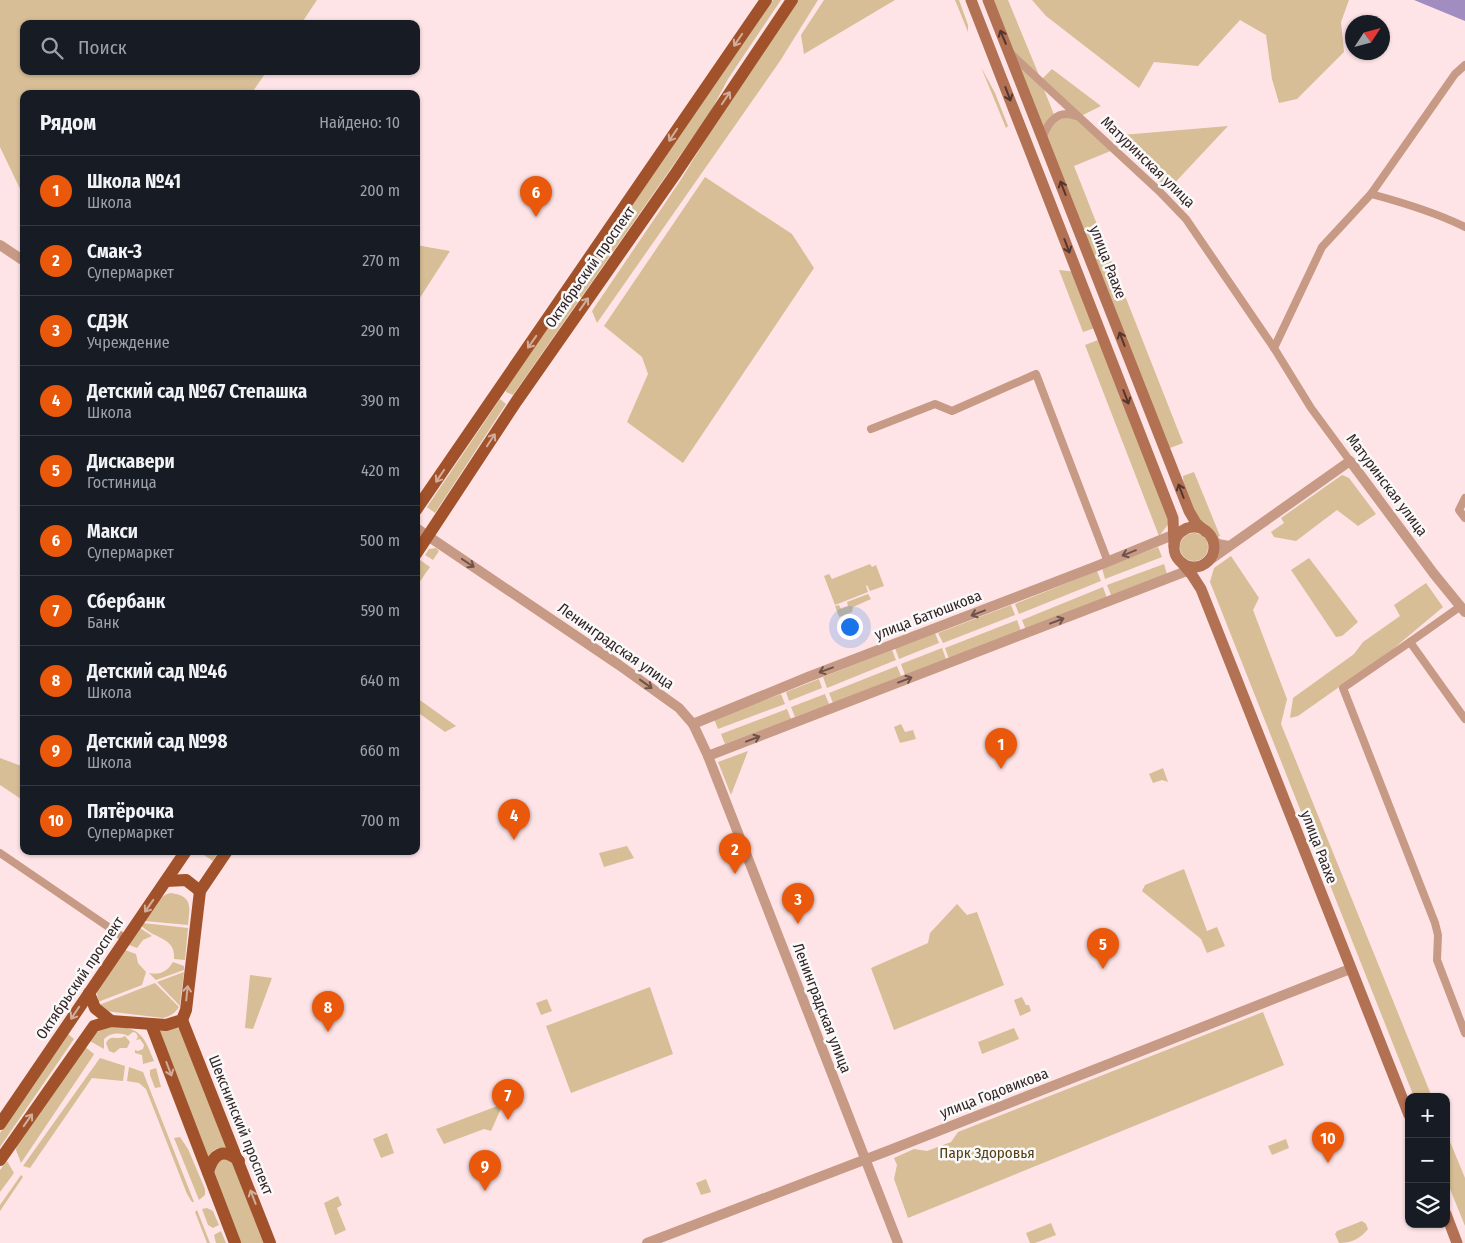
<!DOCTYPE html>
<html lang="ru">
<head>
<meta charset="utf-8">
<style>
  body { margin:0; font-family:"Fira Sans Condensed",sans-serif; background:#242831; color:#f1f3f6 }
  .controls { position:absolute; right:15px; bottom:15px; display:grid; overflow:hidden; border-radius:10px; box-shadow:0 1px 4px #0004 }
  .controls button { width:45px; height:45px; display:grid; place-items:center; padding:0; border:0; border-bottom:1px solid #363941; background:#171b24; color:#f1f3f6; font:25px sans-serif }
  .compass { position:absolute; left:1345px; top:15px; width:45px; height:45px; border-radius:50%; background:#171b24; box-shadow:0 1px 4px #0004; rotate:54deg }
  .you { position:absolute; left:849px; top:626px; width:18px; height:18px; margin:-12px; border:4px solid #fff; border-radius:50%; background:#1a73e8; box-shadow:0 0 0 8px #1a73e833 }
  .badge { display:grid; place-items:center; width:32px; height:32px; border-radius:50%; background:#ea580c; color:#fff; font-size:16px; font-weight:700 }
  .pin { position:absolute; translate:-50% -41px; filter:drop-shadow(0 1px 2px #0008) }
  .pin::after { content:''; position:absolute; top:26px; width:18px; height:15px; background:inherit; clip-path:polygon(0 0,100% 0,50% 100%) }
  .list { margin:0; padding:0; list-style:none }
  h2 { display:flex; justify-content:space-between; align-items:center; height:65px; margin:0; padding:0 20px; font-size:21px }
  h2 small { font-size:16px; font-weight:400; color:#9ea1a6 }
  .list li { display:grid; grid-template-columns:32px 1fr auto; gap:15px; align-items:center; box-sizing:border-box; height:70px; padding:0 20px; border-top:1px solid #363941 }
  .list b { display:block; font-size:19px; white-space:nowrap }
  .list p { margin:0; font-size:16px; white-space:nowrap; color:#9ea1a6 }
  .list em { font-size:16px; font-style:normal; color:#9ea1a6 }
  .icon { flex:none; width:28px; height:28px; fill:none; stroke:currentColor; stroke-width:2; stroke-linecap:round; stroke-linejoin:round }
  .map { position:relative; flex:none; width:1465px; height:1243px; overflow:hidden }
  .search { position:absolute; background:#171b24; box-shadow:0 1px 4px #0004; left:20px; top:20px; width:400px; height:55px; display:flex; align-items:center; gap:12px; box-sizing:border-box; padding:0 18px; border-radius:10px; color:#9ea1a6; font-size:19px }
  .panel { position:absolute; background:#171b24; box-shadow:0 1px 4px #0004; left:20px; top:90px; width:400px; height:765px; border-radius:10px }
  .map>svg:first-child { display:block }
  .green { fill:#d7be96; fill-rule:evenodd }
  .water { fill:#a18dc0 }
  .lines { fill:none; stroke-linecap:round; stroke-linejoin:round }
  .minor { stroke:#c79a85; stroke-width:8 }
  .tertiary { stroke:#c79a85; stroke-width:10 }
  .secondary { stroke:#b27152; stroke-width:11 }
  .primary { stroke:#a1522a; stroke-width:12 }
  .oneway { stroke:#533630 }
  .oneway2 { stroke:#d1ae9c }
  .oneway3 { stroke:#6e534b }
  .labels { text-anchor:middle; stroke-width:5; stroke-linejoin:round; paint-order:stroke }
  .street-label { font-size:15px; fill:#332325; stroke:#f9f9f9 }
  .park-label { font-size:15px; fill:#543e14; stroke:#f9f9f9 }
</style>
</head>
<body>
<div class="map">
<svg width="1465" height="1243" viewBox="0 0 1465 1243">
  <rect width="100%" height="100%" fill="#fee4e7"/>
  <g class="green">
    <polygon points="0,0 317,0 301,24 24,24 24,71 267,71 251,94 24,94 24,193 21,191 0,147"/>
    <polygon points="773,0 781,0 728,79 711,111 513,395 506,392 506,389"/>
    <polygon points="795,0 818,0 780,61 597,323 592,311 680,181 752,64"/>
    <polygon points="824,0 895,0 804,54 801,35"/>
    <polygon points="955,0 959,0 968,25 968,32"/>
    <path d="M 988,0 L 1008,0 L 1041,80 L 1052,69 L 1101,106 L 1079,117 L 1113,150 L 1074,166 L 1183,443 L 1170,448 L 1157,430 ZM 1041,82 L 1070,114 L 1055,117 Z"/>
    <polygon points="1032,0 1349,0 1341,22 1344,52 1297,99 1279,103 1272,79 1266,35 1240,20 1198,66 1154,62 1139,88 1046,16"/>
    <polygon points="981,67 995,93 1008,126 1006,128"/>
    <polygon points="1228,126 1168,190 1110,136"/>
    <polygon points="705,177 792,234 814,268 683,463 627,422 648,374 642,357 604,326"/>
    <polygon points="416,245 450,251 416,304"/>
    <polygon points="1059,270 1077,272 1098,327 1083,332"/>
    <polygon points="1103,338 1174,517 1159,536 1085,345"/>
    <polygon points="500,399 506,404 435,513 427,507"/>
    <polygon points="1194,472 1220,536 1212,540 1185,501 1183,476"/>
    <polygon points="1342,475 1349,478 1376,514 1358,526 1337,510 1296,541 1274,537 1271,532 1284,523 1281,518"/>
    <circle cx="1194" cy="547" r="14"/>
    <polygon points="1158,547 1162,557 1105,579 1102,568"/>
    <polygon points="436,548 439,551 433,560 425,555 429,549"/>
    <polygon points="1231,556 1259,598 1253,610 1287,699 1281,724 1432,1097 1414,1097 1210,582 1214,568"/>
    <polygon points="1309,558 1358,622 1342,636 1336,637 1291,570"/>
    <polygon points="420,560 430,567 416,587 416,565"/>
    <polygon points="870,564 872,567 876,565 884,586 870,591 867,585 866,586 868,592 835,605 824,576 829,574 832,579"/>
    <polygon points="1164,564 1167,574 1111,595 1107,585"/>
    <polygon points="1097,571 1101,581 1019,614 1015,604"/>
    <polygon points="1426,583 1443,607 1393,649 1298,716 1290,718 1293,698 1354,654 1363,642 1400,616 1394,605"/>
    <polygon points="1103,587 1107,598 1026,630 1022,620"/>
    <polygon points="868,594 871,599 853,607 852,612 839,617 835,606 839,605 841,609 848,606 847,602"/>
    <polygon points="1011,605 1015,615 943,643 938,633"/>
    <polygon points="1017,620 1021,631 949,659 945,648"/>
    <polygon points="935,633 939,643 899,659 895,648"/>
    <polygon points="942,648 946,659 905,675 901,664"/>
    <polygon points="892,650 896,660 827,688 823,677"/>
    <polygon points="897,666 901,676 833,703 829,693"/>
    <polygon points="819,679 822,688 789,701 786,692"/>
    <polygon points="781,694 785,704 718,729 714,719"/>
    <polygon points="825,694 829,704 795,717 791,707"/>
    <polygon points="417,698 456,726 445,732 416,711"/>
    <polygon points="787,709 791,719 725,744 721,734"/>
    <polygon points="901,724 905,732 913,730 916,739 900,743 894,727"/>
    <polygon points="748,751 731,795 718,762"/>
    <polygon points="0,758 24,767 24,801 0,785"/>
    <polygon points="1163,768 1168,782 1162,780 1153,783 1149,774"/>
    <polygon points="627,846 634,858 604,867 599,853"/>
    <polygon points="198,851 219,851 213,861"/>
    <polygon points="1184,869 1207,931 1217,927 1225,946 1207,953 1201,939 1142,891 1145,885"/>
    <path d="M 171,893 C 193,896 190,907 188,925 L 145,921 C 152,911 158,895 171,893 Z"/>
    <polygon points="957,904 967,915 977,912 1004,985 894,1030 871,968 928,943 930,933"/>
    <path d="M 143,923 L 188,928 L 185,960 L 174,959 C 175,944 167,941 155,935 C 150,933 146,929 141,926 Z"/>
    <polygon points="140,928 152,936 143,940 137,948 129,945"/>
    <polygon points="125,950 136,954 138,963 146,972 142,985 98,1002 97,993 99,989"/>
    <path d="M 173,962 L 184,966 L 184,970 L 156,980 L 149,973 C 160,975 167,972 173,962 Z"/>
    <polygon points="184,972 180,1004 180,1006 157,982"/>
    <polygon points="250,975 272,978 253,1029 245,1028"/>
    <path d="M 155,983 L 179,1007 C 175,1013 171,1016 163,1018 L 105,1011 L 99,1005 Z"/>
    <polygon points="650,987 673,1054 571,1093 546,1026"/>
    <polygon points="1022,997 1026,1005 1029,1005 1031,1011 1020,1016 1014,1000"/>
    <polygon points="547,999 552,1011 541,1015 536,1003"/>
    <polygon points="1263,1012 1284,1065 908,1218 894,1179 897,1165 894,1158 914,1149 927,1151 951,1142 958,1132"/>
    <path d="M 113,1026 C 141,1028 144,1036 154,1061 L 143,1064 L 142,1055 L 135,1053 L 135,1050 L 138,1051 L 143,1049 L 144,1045 L 140,1039 L 136,1040 L 138,1037 L 136,1033 L 133,1032 L 128,1036 C 120,1032 110,1033 104,1039 L 104,1049 L 88,1040 C 96,1032 101,1028 113,1026 Z"/>
    <polygon points="180,1028 228,1150 218,1148 213,1151 208,1160 157,1029"/>
    <polygon points="1014,1028 1019,1039 982,1054 978,1042"/>
    <polygon points="68,1034 74,1039 0,1147 0,1133"/>
    <path d="M 125,1036 L 130,1042 L 127,1048 L 120,1048 L 114,1053 L 109,1051 L 106,1043 C 110,1036 113,1038 119,1038 C 121,1038 123,1037 125,1036 Z"/>
    <polygon points="84,1046 94,1054 93,1056 21,1163 16,1150 17,1144"/>
    <polygon points="100,1058 125,1066 123,1081 92,1078 30,1168 23,1166"/>
    <polygon points="129,1067 143,1072 194,1202 192,1202 187,1194 146,1089 139,1083 127,1081"/>
    <polygon points="156,1068 161,1087 155,1088 150,1075 150,1070"/>
    <polygon points="503,1104 491,1131 484,1129 444,1144 436,1129"/>
    <polygon points="1446,1132 1465,1178 1465,1226 1446,1179"/>
    <polygon points="387,1133 394,1153 381,1158 373,1139"/>
    <polygon points="180,1137 188,1149 205,1189 205,1195 199,1200 174,1138"/>
    <polygon points="1286,1139 1289,1148 1272,1155 1268,1146"/>
    <polygon points="225,1158 233,1161 265,1243 240,1243 212,1171 217,1163"/>
    <polygon points="7,1161 14,1173 0,1192 0,1170"/>
    <polygon points="21,1175 23,1177 0,1211 0,1205"/>
    <polygon points="706,1179 711,1192 701,1195 696,1183"/>
    <polygon points="338,1196 342,1205 337,1208 346,1230 335,1235 324,1203"/>
    <polygon points="207,1208 213,1211 219,1225 213,1228 208,1225 202,1209"/>
    <polygon points="197,1210 210,1243 207,1243 195,1212"/>
    <path d="M 1362,1221 L 1366,1224 L 1368,1229 C 1360,1239 1351,1243 1339,1243 L 1335,1234 L 1337,1231 Z"/>
    <polygon points="1051,1223 1056,1235 1035,1243 1030,1243 1026,1233"/>
    <polygon points="221,1231 226,1243 216,1243 214,1235"/>
  </g>
  <polygon class="water" points="1414,0 1465,0 1465,21"/>
  <g class="lines">
    <g class="minor">
      <polyline points="1011,54 1159,191 1186,219 1274,348 1311,408 1350,461"/>
      <path d="M 1043,136 C 1049,121 1058,109 1076,116"/>
      <polyline points="1371,194 1455,74 1465,65"/>
      <path d="M 1274,348 L 1322,247 L 1371,194 C 1401,202 1437,213 1465,227"/>
      <polyline points="871,429 935,404 952,411 1036,374 1108,562"/>
      <polyline points="1465,498 1459,510 1465,518"/>
      <polyline points="1461,606 1410,642 1465,719"/>
      <polyline points="1410,642 1343,688 1435,923 1438,935 1437,960 1465,1033"/>
      <polyline points="0,853 126,939"/>
    </g>
    <g class="tertiary">
      <polyline points="0,245 24,261"/>
      <polyline points="416,528 619,665 679,708 693,724 708,756 898,1243"/>
      <polyline points="1210,537 1218,544 1229,546"/>
      <polyline points="1207,562 1350,461 1434,574 1465,612"/>
      <polyline points="693,724 808,677 1097,566 1185,530"/>
      <polyline points="708,756 1197,567"/>
      <polyline points="647,1243 890,1150 1350,969"/>
    </g>
    <g class="secondary">
      <polyline points="971,0 1173,518 1174,546"/>
      <polyline points="988,0 1189,511 1196,523 1206,532"/>
      <circle cx="1194" cy="547" r="20"/>
      <polyline points="1182,563 1192,575 1201,589 1409,1115"/>
      <polyline points="1446,1214 1457,1243"/>
    </g>
    <g class="primary">
      <polyline points="416,510 766,0"/>
      <polyline points="416,554 516,402 676,173 792,0"/>
      <polyline points="166,881 186,880 200,891"/>
      <polyline points="89,993 95,1008 111,1021"/>
      <polyline points="182,1020 270,1243"/>
      <polyline points="151,1024 235,1243"/>
      <polyline points="0,1124 186,851"/>
      <polyline points="0,1160 94,1026 111,1021 166,1025 182,1020 186,1010 200,891 227,851"/>
      <path d="M 208,1172 C 213,1154 223,1147 239,1161"/>
    </g>
  </g>
  <defs><path id="oneway-shaft" d="M-6 0H5M1.5-3L5.5 0L1.5 3" fill="none" stroke-width="1.6" stroke-linecap="round" stroke-linejoin="round" transform="scale(1.25)"/></defs>
  <g class="oneway">
    <use href="#oneway-shaft" transform="translate(1003 37) rotate(-113)"/>
    <use href="#oneway-shaft" transform="translate(1008 94) rotate(69)"/>
    <use href="#oneway-shaft" transform="translate(1063 188) rotate(-111)"/>
    <use href="#oneway-shaft" transform="translate(1067 246) rotate(69)"/>
    <use href="#oneway-shaft" transform="translate(1122 339) rotate(-111)"/>
    <use href="#oneway-shaft" transform="translate(1126 397) rotate(69)"/>
    <use href="#oneway-shaft" transform="translate(1181 491) rotate(-111)"/>
  </g>
  <g class="oneway2">
    <use href="#oneway-shaft" transform="translate(738 40) rotate(124)"/>
    <use href="#oneway-shaft" transform="translate(726 98) rotate(-56)"/>
    <use href="#oneway-shaft" transform="translate(673 135) rotate(124)"/>
    <use href="#oneway-shaft" transform="translate(584 304) rotate(-55)"/>
    <use href="#oneway-shaft" transform="translate(532 342) rotate(125)"/>
    <use href="#oneway-shaft" transform="translate(491 440) rotate(-57)"/>
    <use href="#oneway-shaft" transform="translate(440 476) rotate(124)"/>
    <use href="#oneway-shaft" transform="translate(149 906) rotate(125)"/>
    <use href="#oneway-shaft" transform="translate(187 993) rotate(-84)"/>
    <use href="#oneway-shaft" transform="translate(75 1013) rotate(124)"/>
    <use href="#oneway-shaft" transform="translate(169 1069) rotate(69)"/>
    <use href="#oneway-shaft" transform="translate(28 1120) rotate(-55)"/>
    <use href="#oneway-shaft" transform="translate(253 1197) rotate(-111)"/>
  </g>
  <g class="oneway3">
    <use href="#oneway-shaft" transform="translate(1129 553) rotate(158)"/>
    <use href="#oneway-shaft" transform="translate(468 563) rotate(34)"/>
    <use href="#oneway-shaft" transform="translate(978 613) rotate(159)"/>
    <use href="#oneway-shaft" transform="translate(1057 621) rotate(-21)"/>
    <use href="#oneway-shaft" transform="translate(826 670) rotate(160)"/>
    <use href="#oneway-shaft" transform="translate(905 680) rotate(-21)"/>
    <use href="#oneway-shaft" transform="translate(646 684) rotate(36)"/>
    <use href="#oneway-shaft" transform="translate(753 739) rotate(-21)"/>
  </g>
  <g class="labels">
    <g class="street-label">
      <text transform="translate(1148 162) rotate(44)" y="5">Матуринская улица</text>
      <text transform="translate(1108 262) rotate(69)" y="5">улица Раахе</text>
      <text transform="translate(590 267) rotate(-55)" y="5">Октябрьский проспект</text>
      <text transform="translate(1387 485) rotate(53)" y="5">Матуринская улица</text>
      <text transform="translate(928 615) rotate(-21)" y="5">улица Батюшкова</text>
      <text transform="translate(616 646) rotate(35)" y="5">Ленинградская улица</text>
      <text transform="translate(1319 847) rotate(69)" y="5">улица Раахе</text>
      <text transform="translate(80 978) rotate(-56)" y="5">Октябрьский проспект</text>
      <text transform="translate(822 1008) rotate(69)" y="5">Ленинградская улица</text>
      <text transform="translate(994 1093) rotate(-21)" y="5">улица Годовикова</text>
      <text transform="translate(241 1125) rotate(68)" y="5">Шекснинский проспект</text>
    </g>
    <g class="park-label">
      <text x="987" y="1158">Парк Здоровья</text>
    </g>
  </g>
</svg>
<div class="controls">
<button>+</button>
<button>−</button>
<button><svg class="icon" aria-label="layers" viewBox="0 0 24 24"><path d="M12 4l9 5-9 5-9-5zM3 14l9 5 9-5"/></svg></button>
</div>
<svg class="compass" viewBox="-18 -18 36 36"><path d="M0-13l5 13h-10z" fill="#e53935"/><path d="M0 13l5-13h-10z" fill="#9ea1a6"/></svg>
<div class="you"></div>
<div class="pin badge" style="left:1001px;top:769px">1</div>
<div class="pin badge" style="left:735px;top:874px">2</div>
<div class="pin badge" style="left:798px;top:924px">3</div>
<div class="pin badge" style="left:514px;top:840px">4</div>
<div class="pin badge" style="left:1103px;top:969px">5</div>
<div class="pin badge" style="left:536px;top:217px">6</div>
<div class="pin badge" style="left:508px;top:1120px">7</div>
<div class="pin badge" style="left:328px;top:1032px">8</div>
<div class="pin badge" style="left:485px;top:1191px">9</div>
<div class="pin badge" style="left:1328px;top:1163px">10</div>
<div class="search"><svg class="icon" aria-label="search" viewBox="0 0 24 24"><circle cx="10" cy="10" r="6"/><path d="M15 15l6 6"/></svg>Поиск</div>
<section class="panel">
<h2>Рядом<small>Найдено: 10</small></h2>
<ul class="list">
<li><span class="badge">1</span><div><b>Школа №41</b><p>Школа</p></div><em>200 m</em></li>
<li><span class="badge">2</span><div><b>Смак-3</b><p>Супермаркет</p></div><em>270 m</em></li>
<li><span class="badge">3</span><div><b>СДЭК</b><p>Учреждение</p></div><em>290 m</em></li>
<li><span class="badge">4</span><div><b>Детский сад №67 Степашка</b><p>Школа</p></div><em>390 m</em></li>
<li><span class="badge">5</span><div><b>Дискавери</b><p>Гостиница</p></div><em>420 m</em></li>
<li><span class="badge">6</span><div><b>Макси</b><p>Супермаркет</p></div><em>500 m</em></li>
<li><span class="badge">7</span><div><b>Сбербанк</b><p>Банк</p></div><em>590 m</em></li>
<li><span class="badge">8</span><div><b>Детский сад №46</b><p>Школа</p></div><em>640 m</em></li>
<li><span class="badge">9</span><div><b>Детский сад №98</b><p>Школа</p></div><em>660 m</em></li>
<li><span class="badge">10</span><div><b>Пятёрочка</b><p>Супермаркет</p></div><em>700 m</em></li>
</ul>
</section>
</div>
</body>
</html>
